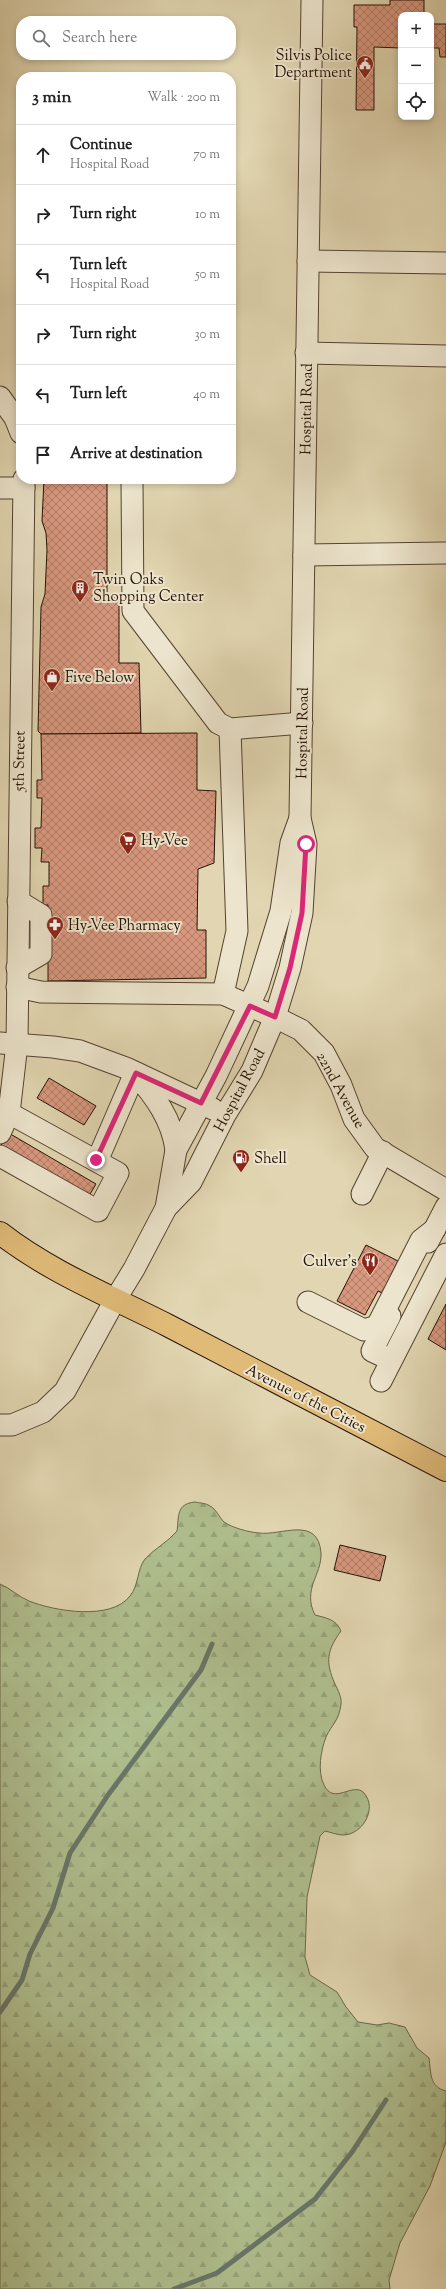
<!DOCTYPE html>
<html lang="en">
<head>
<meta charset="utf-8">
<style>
  body { margin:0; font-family:"Sorts Mill Goudy",serif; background:#f6f6f6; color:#222 }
  .controls { position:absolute; right:12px; top:12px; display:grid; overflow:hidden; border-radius:8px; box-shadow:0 2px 6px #0003 }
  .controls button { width:36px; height:36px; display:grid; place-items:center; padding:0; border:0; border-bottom:1px solid #e0e0e0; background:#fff; color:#222; font:20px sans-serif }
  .stop { position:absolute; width:12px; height:12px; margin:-9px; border:3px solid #db2777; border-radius:50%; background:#fff }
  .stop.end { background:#db2777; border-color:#fff; box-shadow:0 1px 4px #0008 }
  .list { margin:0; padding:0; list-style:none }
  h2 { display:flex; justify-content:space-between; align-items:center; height:52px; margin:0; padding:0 16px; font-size:17px }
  h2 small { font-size:13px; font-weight:400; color:#767676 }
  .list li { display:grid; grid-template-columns:26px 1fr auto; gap:12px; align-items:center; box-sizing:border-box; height:60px; padding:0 16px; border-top:1px solid #e0e0e0 }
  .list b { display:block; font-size:15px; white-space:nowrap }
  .list p { margin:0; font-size:13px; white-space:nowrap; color:#767676 }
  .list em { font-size:13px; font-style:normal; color:#767676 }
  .icon { flex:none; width:22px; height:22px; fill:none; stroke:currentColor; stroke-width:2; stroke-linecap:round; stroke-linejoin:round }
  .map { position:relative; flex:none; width:446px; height:2289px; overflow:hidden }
  .search { position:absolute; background:#fff; box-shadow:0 2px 6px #0003; left:16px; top:16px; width:220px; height:44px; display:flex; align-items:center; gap:10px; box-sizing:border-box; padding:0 14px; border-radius:16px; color:#767676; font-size:15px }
  .panel { position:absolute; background:#fff; box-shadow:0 2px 6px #0003; left:16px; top:72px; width:220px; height:412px; border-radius:16px }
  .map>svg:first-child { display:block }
  .forest { fill:url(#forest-firs); stroke:#6a684a }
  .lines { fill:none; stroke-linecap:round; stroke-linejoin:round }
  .stream { stroke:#687668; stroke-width:5 }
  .building { fill:url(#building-cross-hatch); stroke:#251105 }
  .minor-casing { stroke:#544230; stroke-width:23 }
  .major-casing { stroke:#251105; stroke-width:24 }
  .minor { stroke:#ece4cc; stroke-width:21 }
  .major { stroke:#e0bb78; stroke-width:22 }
  .route { stroke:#db2777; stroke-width:5 }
  .labels { text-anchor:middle; stroke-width:4; stroke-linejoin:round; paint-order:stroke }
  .poi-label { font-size:15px; fill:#251105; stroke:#ece4cc; text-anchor:start }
  .street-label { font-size:15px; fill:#251105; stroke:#ece4cc }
</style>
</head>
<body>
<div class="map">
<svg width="446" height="2289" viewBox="0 0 446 2289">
  <defs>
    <pattern id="forest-firs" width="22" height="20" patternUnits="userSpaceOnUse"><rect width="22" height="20" fill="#afbe8e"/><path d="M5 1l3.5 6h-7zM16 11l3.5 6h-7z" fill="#96a279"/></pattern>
    <pattern id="building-cross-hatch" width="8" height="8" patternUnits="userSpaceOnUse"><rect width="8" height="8" fill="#d8987f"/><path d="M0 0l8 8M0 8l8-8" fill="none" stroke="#af7b66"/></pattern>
  </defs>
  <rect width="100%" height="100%" fill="#e1d6b1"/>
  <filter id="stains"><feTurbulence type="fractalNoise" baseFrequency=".005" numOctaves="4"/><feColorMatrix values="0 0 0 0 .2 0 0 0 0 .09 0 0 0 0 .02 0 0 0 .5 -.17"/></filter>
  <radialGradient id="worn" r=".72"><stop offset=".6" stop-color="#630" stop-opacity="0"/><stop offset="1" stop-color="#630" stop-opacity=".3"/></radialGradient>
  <path class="forest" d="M 195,1502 C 199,1503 206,1503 210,1506 C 216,1509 219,1517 224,1522 C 233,1528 248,1532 259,1533 C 281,1536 318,1515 321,1553 C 322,1575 302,1589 315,1615 C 326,1618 336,1619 341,1631 C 327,1650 325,1662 335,1684 C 338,1690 342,1698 341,1704 C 339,1721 332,1724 326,1737 C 321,1750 317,1771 324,1785 C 334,1806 353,1781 364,1793 C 378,1809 362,1835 343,1835 C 337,1835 330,1832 325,1831 L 320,1836 L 307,1897 L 305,1957 L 310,1975 L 337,1992 L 346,2007 L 358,2022 L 377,2025 L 389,2023 L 405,2027 L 417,2048 L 429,2058 C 431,2072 429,2087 446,2091 L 446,2142 L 430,2186 L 400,2243 L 389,2280 L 390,2289 L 0,2289 L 0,1584 C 10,1588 19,1597 29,1601 C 54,1611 111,1621 130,1596 C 139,1585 137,1569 145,1559 C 155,1548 168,1542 177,1531 C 179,1516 176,1504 195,1502 Z"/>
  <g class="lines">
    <g class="stream">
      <polyline points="0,2012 22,1980 30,1954 53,1908 70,1853 108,1795 201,1670 212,1644"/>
      <polyline points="174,2289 217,2273 315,2199 352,2152 386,2100"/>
    </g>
  </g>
  <g class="building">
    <polygon points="390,0 424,0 424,15 401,15 401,48 374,47 374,110 356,110 357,27 354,27 354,5 390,5"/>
    <polygon points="431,24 446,24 446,57 440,57 439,48 431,48"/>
    <polygon points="44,479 107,479 107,596 119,599 119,663 139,663 141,733 41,734 38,731 41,607 45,594 47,550 46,533 42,521"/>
    <polygon points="197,733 197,790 216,791 214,863 198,869 197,930 206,930 206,978 48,981 48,905 43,905 43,886 49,886 49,862 41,862 42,848 35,848 35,828 41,828 42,798 37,798 37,780 42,780 41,734"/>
    <polygon points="49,1078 96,1106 84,1125 37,1098"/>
    <polygon points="7,1132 96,1184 86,1201 0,1148"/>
    <polygon points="366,1245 398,1261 382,1293 378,1291 365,1315 337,1301"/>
    <polygon points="446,1304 446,1350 428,1339"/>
    <polygon points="340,1545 386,1556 380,1581 334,1570"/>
  </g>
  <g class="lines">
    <defs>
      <g id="minor">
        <polyline points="308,261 446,263"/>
        <polyline points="306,353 446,356"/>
        <polyline points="0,397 15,418 21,433"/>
        <polyline points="132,479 133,611 218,723 230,729 302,723"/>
        <polyline points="0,488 24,488"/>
        <polyline points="304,555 446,553"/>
        <polyline points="17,968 41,954 41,915 18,901"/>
        <polyline points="17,987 41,992 223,994 275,1017 301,1030 324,1053 341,1085 354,1119 375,1148 446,1190"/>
        <polyline points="223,994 237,931 230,729"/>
        <polyline points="0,1043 53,1047 80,1051 126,1068 213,1109"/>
        <polyline points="0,1133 9,1113 17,1044 24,479"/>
        <polyline points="0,1156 98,1211 118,1173 9,1113"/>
        <path d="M 97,1161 L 135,1073 C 155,1097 172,1119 176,1150"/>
        <polyline points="362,1194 383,1152"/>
        <polyline points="166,1208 176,1150 216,1076 258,986 281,911 291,843 300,818"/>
        <polyline points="428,1242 446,1207"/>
        <polyline points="308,1302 364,1330 377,1326 421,1240 435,1229"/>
        <polyline points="390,1316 372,1351 391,1360"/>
        <polyline points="381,1381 446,1254"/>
        <polyline points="0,1425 12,1425 43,1412 65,1391 115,1300 134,1269 166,1208 191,1182 225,1115 252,1071 275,1017 290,968 302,913 306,844 300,818 312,0"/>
      </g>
      <path id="major" d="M 0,1233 C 50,1272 110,1296 167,1325 C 260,1373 353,1422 446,1470"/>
    </defs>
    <use href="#minor" class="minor-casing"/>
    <use href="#major" class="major-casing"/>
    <use href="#minor" class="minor"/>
    <use href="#major" class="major"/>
  </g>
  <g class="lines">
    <polyline class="route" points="96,1160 136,1073 201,1103 250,1006 275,1017 290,968 302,913 306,844"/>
  </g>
  <defs>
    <symbol id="civic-pin" viewBox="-11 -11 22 30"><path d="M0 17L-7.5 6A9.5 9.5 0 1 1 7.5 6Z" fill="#8f2418" stroke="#ece4cc"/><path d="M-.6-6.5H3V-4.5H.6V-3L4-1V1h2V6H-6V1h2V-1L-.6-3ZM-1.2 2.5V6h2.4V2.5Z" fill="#fff"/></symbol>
    <symbol id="building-pin" viewBox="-11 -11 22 30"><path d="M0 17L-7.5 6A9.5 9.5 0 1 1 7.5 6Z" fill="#8f2418" stroke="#ece4cc"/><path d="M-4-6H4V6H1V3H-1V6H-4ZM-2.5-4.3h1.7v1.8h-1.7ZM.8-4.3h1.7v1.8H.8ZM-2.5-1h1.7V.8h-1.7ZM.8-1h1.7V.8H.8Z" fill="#fff"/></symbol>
    <symbol id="shop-pin" viewBox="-11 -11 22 30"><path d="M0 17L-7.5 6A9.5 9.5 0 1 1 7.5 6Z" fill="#8f2418" stroke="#ece4cc"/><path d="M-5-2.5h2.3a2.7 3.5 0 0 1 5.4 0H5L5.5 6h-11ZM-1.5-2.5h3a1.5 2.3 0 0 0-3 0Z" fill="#fff"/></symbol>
    <symbol id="supermarket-pin" viewBox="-11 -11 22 30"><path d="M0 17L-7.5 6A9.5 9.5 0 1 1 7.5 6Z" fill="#8f2418" stroke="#ece4cc"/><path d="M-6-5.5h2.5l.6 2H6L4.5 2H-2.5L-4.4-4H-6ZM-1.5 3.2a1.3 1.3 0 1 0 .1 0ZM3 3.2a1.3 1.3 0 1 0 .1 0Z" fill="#fff"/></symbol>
    <symbol id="pharmacy-pin" viewBox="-11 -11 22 30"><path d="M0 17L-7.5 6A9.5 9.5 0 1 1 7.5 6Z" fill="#8f2418" stroke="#ece4cc"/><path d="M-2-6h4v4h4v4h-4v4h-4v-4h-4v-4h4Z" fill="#fff"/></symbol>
    <symbol id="fuel-pin" viewBox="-11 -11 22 30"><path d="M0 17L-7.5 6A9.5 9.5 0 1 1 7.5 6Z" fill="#8f2418" stroke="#ece4cc"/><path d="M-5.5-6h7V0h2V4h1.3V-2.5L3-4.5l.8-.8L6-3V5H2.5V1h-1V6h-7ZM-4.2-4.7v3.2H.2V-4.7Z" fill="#fff"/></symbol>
    <symbol id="restaurant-pin" viewBox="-11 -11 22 30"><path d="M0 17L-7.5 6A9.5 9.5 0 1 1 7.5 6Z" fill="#8f2418" stroke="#ece4cc"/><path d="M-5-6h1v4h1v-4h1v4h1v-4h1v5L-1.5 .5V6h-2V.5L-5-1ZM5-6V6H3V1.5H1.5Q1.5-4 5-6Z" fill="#fff"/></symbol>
  </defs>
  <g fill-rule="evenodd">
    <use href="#civic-pin" x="355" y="54" width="20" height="27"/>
    <use href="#building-pin" x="70" y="578" width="20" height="27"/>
    <use href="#shop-pin" x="42" y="667" width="20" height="27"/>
    <use href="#supermarket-pin" x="118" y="830" width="20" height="27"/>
    <use href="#pharmacy-pin" x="45" y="915" width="20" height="27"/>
    <use href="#fuel-pin" x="231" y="1148" width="20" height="27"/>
    <use href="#restaurant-pin" x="360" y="1251" width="20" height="27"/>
  </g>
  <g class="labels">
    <g class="poi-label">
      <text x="352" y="60" text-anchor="end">Silvis Police<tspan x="352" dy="17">Department</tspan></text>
      <text x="93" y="584">Twin Oaks<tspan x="93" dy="17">Shopping Center</tspan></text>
      <text x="65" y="682">Five Below</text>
      <text x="141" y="845">Hy-Vee</text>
      <text x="68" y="930">Hy-Vee Pharmacy</text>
      <text x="254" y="1163">Shell</text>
      <text x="357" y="1266" text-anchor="end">Culver's</text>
    </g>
    <g class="street-label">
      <text transform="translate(306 409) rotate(-89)" y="5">Hospital Road</text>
      <text transform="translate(302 733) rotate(-89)" y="5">Hospital Road</text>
      <text transform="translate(19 761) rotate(-89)" y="5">5th Street</text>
      <text transform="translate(239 1090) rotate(-62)" y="5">Hospital Road</text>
      <text transform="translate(341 1090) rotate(61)" y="5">22nd Avenue</text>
      <text transform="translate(306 1398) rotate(27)" y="5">Avenue of the Cities</text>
    </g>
  </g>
  <rect width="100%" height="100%" filter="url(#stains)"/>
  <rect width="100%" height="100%" fill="url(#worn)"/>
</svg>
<div class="controls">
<button>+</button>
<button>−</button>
<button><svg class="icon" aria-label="locate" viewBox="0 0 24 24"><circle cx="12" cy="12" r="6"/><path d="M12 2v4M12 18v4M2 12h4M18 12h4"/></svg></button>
</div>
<div class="stop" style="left:306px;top:844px"></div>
<div class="stop end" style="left:96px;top:1160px"></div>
<div class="search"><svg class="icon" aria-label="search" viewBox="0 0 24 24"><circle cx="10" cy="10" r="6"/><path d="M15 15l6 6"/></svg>Search here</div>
<section class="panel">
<h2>3 min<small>Walk · 200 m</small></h2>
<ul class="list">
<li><svg class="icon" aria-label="ahead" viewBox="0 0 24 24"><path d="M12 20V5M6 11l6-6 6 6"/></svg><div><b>Continue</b><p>Hospital Road</p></div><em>70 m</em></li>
<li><svg class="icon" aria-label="right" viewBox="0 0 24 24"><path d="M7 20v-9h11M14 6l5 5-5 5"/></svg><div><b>Turn right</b></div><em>10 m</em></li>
<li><svg class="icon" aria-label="left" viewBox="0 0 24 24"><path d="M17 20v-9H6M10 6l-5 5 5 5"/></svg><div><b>Turn left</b><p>Hospital Road</p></div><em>50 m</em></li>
<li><svg class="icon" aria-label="right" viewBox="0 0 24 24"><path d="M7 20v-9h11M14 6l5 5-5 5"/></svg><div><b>Turn right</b></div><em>30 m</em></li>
<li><svg class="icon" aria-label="left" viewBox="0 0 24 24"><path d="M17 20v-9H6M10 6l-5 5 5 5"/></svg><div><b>Turn left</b></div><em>40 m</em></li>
<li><svg class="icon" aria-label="arrive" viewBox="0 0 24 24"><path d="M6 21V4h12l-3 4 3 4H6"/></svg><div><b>Arrive at destination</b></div></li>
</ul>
</section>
</div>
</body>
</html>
